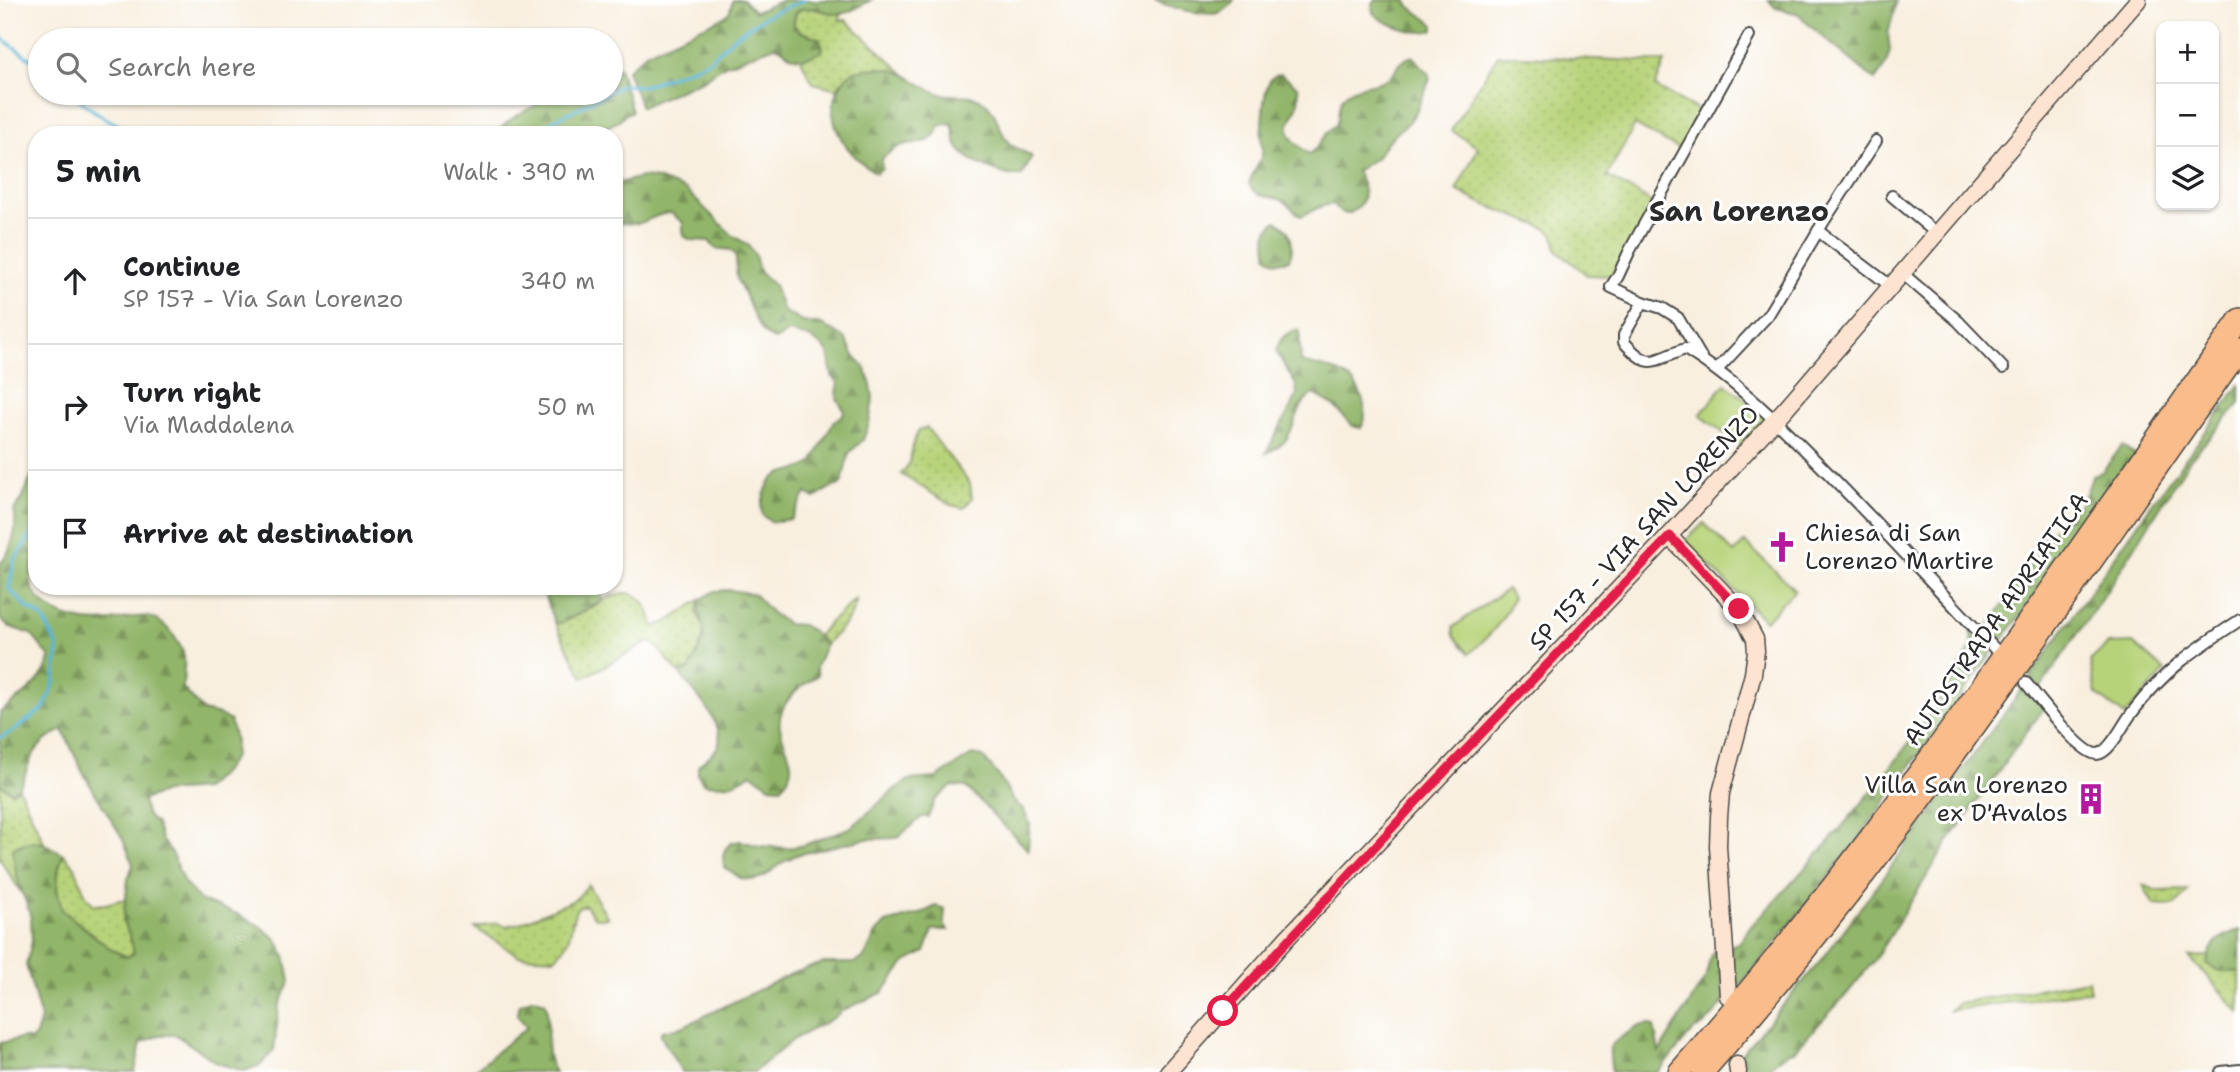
<!DOCTYPE html>
<html lang="en">
<head>
<meta charset="utf-8">
<style>
  body { margin:0; font-family:"Shantell Sans",sans-serif; background:#f2f2f2; color:#202124 }
  .controls { position:absolute; right:21px; top:21px; display:grid; overflow:hidden; border-radius:14px; box-shadow:0 2px 5px #0004 }
  .controls button { width:63px; height:63px; display:grid; place-items:center; padding:0; border:0; border-bottom:2px solid #e0e0e0; background:#fff; color:#202124; font:35px sans-serif }
  .stop { position:absolute; width:21px; height:21px; margin:-16px; border:5px solid #e11d48; border-radius:50%; background:#fff }
  .stop.end { background:#e11d48; border-color:#fff; box-shadow:0 2px 7px #0008 }
  .list { margin:0; padding:0; list-style:none }
  h2 { display:flex; justify-content:space-between; align-items:center; height:91px; margin:0; padding:0 28px; font-size:30px }
  h2 small { font-size:23px; font-weight:400; color:#757577 }
  .list li { display:grid; grid-template-columns:46px 1fr auto; gap:21px; align-items:center; box-sizing:border-box; height:126px; padding:0 28px; border-top:2px solid #e0e0e0 }
  .list b { display:block; font-size:26px; white-space:nowrap }
  .list p { margin:0; font-size:23px; white-space:nowrap; color:#757577 }
  .list em { font-size:23px; font-style:normal; color:#757577 }
  .icon { flex:none; width:38px; height:38px; fill:none; stroke:currentColor; stroke-width:2; stroke-linecap:round; stroke-linejoin:round }
  .map { position:relative; flex:none; width:2240px; height:1072px; overflow:hidden }
  .search { position:absolute; background:#fff; box-shadow:0 2px 5px #0004; left:28px; top:28px; width:595px; height:77px; display:flex; align-items:center; gap:18px; box-sizing:border-box; padding:0 24px; border-radius:38px; color:#757577; font-size:26px }
  .panel { position:absolute; background:#fff; box-shadow:0 2px 5px #0004; left:28px; top:126px; width:595px; height:469px; border-radius:28px }
  .map>svg:first-child { display:block }
  .grass { fill:url(#grass-dots); stroke:#717f52; stroke-width:2 }
  .forest { fill:url(#forest-firs); stroke:#5e704a; stroke-width:2 }
  .green { fill:#b7d379; stroke:#717f52; stroke-width:2 }
  .lines { fill:none; stroke-linecap:round; stroke-linejoin:round }
  .stream { stroke:#57b5d6; stroke-width:3.5 }
  .street-casing { stroke:#4a4846; stroke-width:14 }
  .secondary-casing { stroke:#4a4846; stroke-width:19 }
  .highway-casing { stroke:#4a4846; stroke-width:24 }
  .street { stroke:#fff; stroke-width:10 }
  .secondary { stroke:#fde4d0; stroke-width:16 }
  .highway { stroke:#f9bc8a; stroke-width:21 }
  .route { stroke:#e11d48; stroke-width:9 }
  .labels { text-anchor:middle; stroke-width:6; stroke-linejoin:round; paint-order:stroke }
  .street-label { font-size:24px; fill:#2b2b2b; stroke:#fff }
  .poi-label { font-size:24px; fill:#2b2b2b; stroke:#fff; text-anchor:start }
  .quarter-label { font-size:28px; font-weight:bold; fill:#2b2b2b; stroke:#fff }
</style>
</head>
<body>
<div class="map">
<svg width="2240" height="1072" viewBox="0 0 2240 1072">
  <defs>
    <pattern id="grass-dots" width="8" height="8" patternUnits="userSpaceOnUse" patternTransform="scale(1.75)"><rect width="8" height="8" fill="#b7d379"/><path d="M2 2h.1M6 6h.1" fill="none" stroke="#9eb569" stroke-width="1.8" stroke-linecap="round"/></pattern>
    <pattern id="forest-firs" width="22" height="20" patternUnits="userSpaceOnUse" patternTransform="scale(1.75)"><rect width="22" height="20" fill="#91b569"/><path d="M5 1l3.5 6h-7zM16 11l3.5 6h-7z" fill="#779357"/></pattern>
  </defs>
  <rect width="100%" height="100%" fill="#fff"/>
  <filter id="ink" filterUnits="userSpaceOnUse"><feTurbulence type="fractalNoise" baseFrequency=".0143" numOctaves="2"/><feDisplacementMap in="SourceGraphic" scale="14" xChannelSelector="R" yChannelSelector="G"/><feConvolveMatrix kernelMatrix="1 2 1 2 8 2 1 2 1" color-interpolation-filters="sRGB"/></filter>
  <filter id="wash" filterUnits="userSpaceOnUse"><feTurbulence type="fractalNoise" baseFrequency=".00686" numOctaves="4" result="noise"/><feDisplacementMap in="SourceGraphic" scale="28" xChannelSelector="R" yChannelSelector="G"/><feGaussianBlur stdDeviation="1.57" result="paint"/><feColorMatrix in="noise" values="0 0 0 0 0 0 0 0 0 0 0 0 0 0 0 0 0 1.4 0 .05"/><feComposite in="paint" operator="in"/></filter>
  <g filter="url(#wash)">
    <rect width="100%" height="100%" fill="#f8efdf"/>
    <g class="grass">
      <path d="M 812,7 L 842,14 L 839,20 L 846,20 L 908,77 C 882,62 865,74 840,84 L 838,89 L 813,83 L 800,58 L 812,56 L 810,34 L 801,32 L 793,25 L 796,13 L 802,8 Z"/>
      <polygon points="1498,55 1665,62 1655,87 1704,113 1682,151 1635,125 1607,176 1655,204 1612,276 1587,275 1557,250 1554,235 1545,228 1481,203 1456,190 1478,148 1451,130"/>
      <path d="M 927,428 L 970,484 L 972,498 L 964,508 L 951,505 L 901,474 C 915,461 909,446 919,430 Z"/>
      <path d="M 628,593 C 646,597 649,611 654,627 L 667,622 L 700,600 L 697,613 L 705,630 L 697,655 L 689,670 L 679,673 L 655,645 L 649,642 L 583,678 L 555,623 L 562,622 L 597,606 L 609,597 Z"/>
      <path d="M 856,599 C 856,617 837,632 825,645 L 818,636 L 827,625 Z"/>
      <polygon points="0,784 12,792 19,788 44,842 23,843 17,877 24,897 0,859"/>
      <path d="M 63,854 L 75,867 L 85,894 L 93,904 C 105,908 115,898 127,900 L 123,922 L 130,936 L 134,954 L 128,957 L 112,950 L 62,910 L 57,889 L 58,871 Z"/>
      <path d="M 588,885 L 608,918 L 595,918 L 585,905 L 577,908 C 567,930 576,937 555,958 L 519,956 L 475,928 L 496,923 L 507,926 L 520,923 L 570,902 L 578,897 Z"/>
      <path d="M 2143,885 L 2158,891 L 2188,890 C 2178,907 2173,907 2154,905 Z"/>
      <polygon points="2208,956 2208,964 2240,972 2240,1013 2189,957"/>
      <polygon points="2088,980 2090,991 1948,1011 1959,1003"/>
    </g>
    <g class="forest">
      <path d="M 733,0 L 743,0 L 755,12 L 783,0 L 871,0 C 862,5 850,13 840,14 C 824,15 812,2 796,12 L 793,25 L 801,32 L 819,38 L 823,47 L 822,51 C 813,56 801,61 791,56 C 785,52 783,48 775,46 L 725,65 L 704,79 L 641,107 L 627,70 L 647,52 L 724,17 L 729,13 Z"/>
      <path d="M 1155,0 L 1234,0 C 1231,4 1226,9 1221,12 C 1209,18 1166,7 1155,0 Z"/>
      <path d="M 1375,0 L 1406,0 C 1412,13 1425,15 1434,25 L 1434,29 C 1420,38 1384,24 1373,13 L 1373,2 Z"/>
      <polygon points="1768,0 1897,0 1888,34 1890,50 1886,64 1875,80 1809,25 1799,14 1776,8"/>
      <path d="M 1413,56 L 1428,73 L 1430,79 L 1416,112 L 1409,122 L 1387,142 L 1376,158 L 1356,171 C 1366,188 1369,204 1348,214 L 1340,212 L 1333,204 L 1322,206 L 1301,216 C 1294,213 1291,205 1284,201 C 1269,194 1261,202 1249,184 C 1253,168 1267,158 1261,140 C 1262,127 1263,87 1271,79 C 1273,76 1277,75 1281,74 L 1298,87 C 1304,124 1266,122 1309,154 C 1320,149 1322,133 1336,125 C 1339,118 1338,110 1340,103 C 1348,82 1373,88 1388,78 C 1397,70 1400,59 1413,56 Z"/>
      <polygon points="619,68 632,111 626,114 617,122 590,135 492,135 514,117 557,93 611,93 611,71"/>
      <path d="M 880,68 C 885,69 892,69 897,71 C 912,76 924,89 941,94 C 955,97 971,92 983,101 C 998,111 998,131 1009,143 C 1015,149 1025,151 1032,157 L 1022,176 C 1006,178 964,161 957,145 C 954,139 954,130 952,123 L 941,125 C 929,146 926,141 907,144 C 896,146 888,153 881,160 L 882,168 L 876,173 C 850,157 823,125 837,93 C 840,85 845,76 853,72 C 861,68 871,69 880,68 Z"/>
      <path d="M 642,177 L 657,179 L 686,190 L 732,235 L 748,245 L 755,255 L 759,271 L 774,285 L 783,311 L 803,322 L 822,325 L 845,338 L 854,356 L 865,368 L 871,385 L 873,399 L 869,424 L 863,440 L 849,453 L 842,482 L 838,486 C 827,486 823,495 814,498 L 806,493 L 791,519 L 772,522 L 763,516 C 760,507 762,502 765,493 C 774,465 794,476 812,463 L 834,421 L 843,415 L 844,410 L 837,398 L 838,382 L 832,376 L 828,353 L 825,349 L 811,338 L 789,332 L 775,340 C 759,335 752,311 746,297 C 743,290 738,285 737,278 C 735,270 739,257 732,251 C 728,248 721,249 716,249 L 709,241 L 691,240 L 683,236 L 683,223 L 671,213 C 660,213 653,218 643,222 C 634,225 624,224 614,223 L 614,184 Z"/>
      <path d="M 1276,221 C 1290,226 1296,246 1289,260 L 1277,262 L 1268,257 C 1266,241 1262,232 1276,221 Z"/>
      <path d="M 1299,329 L 1301,362 C 1329,369 1354,370 1363,401 C 1366,410 1366,419 1361,428 L 1353,426 L 1333,405 L 1314,394 C 1296,403 1297,426 1285,441 C 1279,447 1273,450 1266,453 L 1297,396 L 1296,385 L 1276,351 C 1280,338 1285,333 1299,329 Z"/>
      <polygon points="2240,385 2240,403 2237,407 2191,458 2107,591 2039,690 2030,677 2151,505"/>
      <path d="M 2122,446 L 2135,455 L 1999,645 L 1986,630 L 2039,553 L 2035,548 C 2058,520 2084,514 2092,475 L 2102,472 Z"/>
      <path d="M 37,467 L 37,558 C 31,568 28,583 35,593 C 51,618 85,624 112,621 C 138,617 151,609 171,632 C 176,639 182,647 184,656 C 185,666 183,678 183,688 L 203,711 L 220,715 L 230,721 L 235,739 L 234,757 L 222,773 L 204,789 L 165,792 L 143,800 L 146,814 L 156,824 L 162,841 L 172,853 L 184,883 L 201,901 L 237,914 L 260,926 L 276,939 L 285,955 L 290,981 L 279,1007 L 274,1050 L 261,1065 L 244,1071 L 217,1063 L 176,1035 L 160,1035 L 141,1043 L 135,1072 L 0,1072 L 0,1043 L 23,1038 L 32,1040 L 36,1035 L 41,1019 L 26,965 L 32,942 L 31,917 L 17,877 L 12,849 C 34,837 43,841 63,854 L 58,871 L 57,889 L 62,910 L 112,950 L 127,957 L 134,953 L 130,936 L 123,922 L 128,879 L 133,865 L 123,839 L 83,773 L 63,730 C 49,736 38,744 31,759 C 24,772 26,784 12,792 L 0,784 L 0,712 C 20,697 44,683 50,658 L 31,634 L 10,627 L 0,619 L 0,564 C 12,551 18,527 14,510 C 26,497 27,481 37,467 Z"/>
      <path d="M 544,586 L 596,586 L 604,600 L 562,623 L 555,623 C 551,611 543,599 544,586 Z"/>
      <path d="M 730,590 L 754,594 L 772,613 L 788,624 L 803,625 L 818,636 L 825,645 L 816,667 L 818,675 C 809,681 799,687 792,695 C 756,735 813,755 781,787 L 770,786 L 751,773 C 736,785 722,787 703,783 L 698,775 L 698,766 C 704,760 714,754 718,746 C 727,725 691,689 679,673 L 689,670 C 694,661 706,637 703,627 C 701,614 697,614 700,600 L 715,591 Z"/>
      <path d="M 1970,630 L 1992,653 L 1853,846 L 1731,997 L 1731,946 L 1740,942 L 1749,928 C 1833,841 1914,749 1973,644 Z"/>
      <polygon points="2026,684 2044,708 1947,844 1875,959 1847,994 1794,1051 1788,1052 1763,1072 1742,1072 1742,1053 1824,957"/>
      <polygon points="972,755 983,757 998,775 1013,800 1023,809 1030,824 1028,850 966,787 952,786 935,800 928,817 922,817 897,838 865,839 796,855 783,862 765,876 754,880 742,879 724,867 723,856 725,849 731,843 740,841 760,846 788,848 804,845 852,827 896,788 909,780 936,778"/>
      <polygon points="936,906 945,909 944,925 948,930 933,930 925,952 906,962 882,993 843,1010 832,1019 794,1039 754,1072 682,1072 660,1035 662,1031 682,1027 791,974 823,963 854,963 864,958 876,933 886,923 920,914"/>
      <path d="M 2240,930 L 2240,972 L 2219,971 L 2207,964 C 2209,944 2221,935 2240,930 Z"/>
      <path d="M 1718,943 L 1724,1003 L 1705,1024 L 1693,1031 L 1658,1072 L 1612,1072 C 1611,1065 1609,1055 1610,1048 C 1611,1043 1637,1026 1643,1025 C 1649,1024 1649,1024 1654,1027 L 1659,1052 L 1706,977 L 1710,958 Z"/>
      <path d="M 533,998 L 545,1002 C 553,1024 540,1052 555,1072 L 472,1072 L 527,1027 L 517,1015 L 520,1004 Z"/>
    </g>
    <g class="green">
      <polygon points="1725,384 1767,416 1741,446 1700,415"/>
      <polygon points="1704,523 1734,553 1745,542 1795,590 1765,621 1685,541"/>
      <path d="M 1507,589 L 1513,598 C 1502,624 1490,635 1469,654 L 1454,636 L 1453,627 Z"/>
      <polygon points="2133,643 2165,671 2125,716 2096,694 2090,661 2108,644"/>
    </g>
    <g class="lines">
      <g class="stream">
        <polyline points="0,37 40,66"/>
        <polyline points="611,91 622,85 644,86 698,66 711,59 735,36 766,16 804,0"/>
        <path d="M 71,93 C 87,106 107,122 127,128 C 142,133 153,128 170,135"/>
        <polyline points="534,135 553,121 607,93"/>
        <polyline points="0,738 13,731 44,708 55,682 58,647 43,618 28,608 9,589 14,561 37,525"/>
      </g>
    </g>
  </g>
  <g filter="url(#ink)">
    <g class="lines">
      <defs>
        <g id="street">
          <polyline points="1892,196 1937,234"/>
          <polyline points="1818,231 1892,287"/>
          <polyline points="1903,274 1958,321 2003,368"/>
          <path d="M 1643,302 L 1624,335 L 1624,342 C 1650,371 1651,361 1685,349 C 1731,377 1769,414 1807,452 C 1872,516 1932,584 1995,649"/>
          <polyline points="1701,357 1678,318 1662,308 1643,302 1611,287 1618,276 1630,250 1749,36"/>
          <polyline points="1717,370 1768,315 1824,221 1876,141"/>
          <path d="M 2026,683 C 2038,697 2080,754 2097,754 C 2110,753 2123,724 2131,714 C 2164,670 2194,650 2240,620"/>
          <polyline points="2221,1072 2240,1070"/>
        </g>
        <g id="secondary">
          <polyline points="1669,536 1739,609 1755,639 1756,651 1753,674 1721,793 1719,817 1718,846 1728,996"/>
          <polyline points="1737,1065 1738,1072"/>
          <polyline points="1168,1072 1287,938 1669,536 1785,409 2138,0"/>
        </g>
        <g id="highway">
          <path d="M 1679,1072 C 1886,837 2060,575 2240,319"/>
          <path d="M 1703,1072 C 1901,846 2067,594 2240,349"/>
        </g>
      </defs>
      <use href="#street" class="street-casing"/>
      <use href="#secondary" class="secondary-casing"/>
      <use href="#highway" class="highway-casing"/>
      <use href="#street" class="street"/>
      <use href="#secondary" class="secondary"/>
      <use href="#highway" class="highway"/>
    </g>
  </g>
  <g class="lines" filter="url(#ink)">
    <polyline class="route" points="1223,1011 1417,801 1670,536 1739,609"/>
  </g>
  <defs>
    <symbol id="church-bare" viewBox="-9 -9 18 18"><path d="M-1.2-6h2.4v3.5h3.3v2.4h-3.3V6h-2.4V-.1h-3.3v-2.4h3.3Z" fill="#b5179e" stroke="#fff" stroke-width="2.5" paint-order="stroke"/></symbol>
    <symbol id="building-bare" viewBox="-9 -9 18 18"><path d="M-4-6H4V6H1V3H-1V6H-4ZM-2.5-4.3h1.7v1.8h-1.7ZM.8-4.3h1.7v1.8H.8ZM-2.5-1h1.7V.8h-1.7ZM.8-1h1.7V.8H.8Z" fill="#b5179e" stroke="#fff" stroke-width="2.5" paint-order="stroke"/></symbol>
  </defs>
  <g fill-rule="evenodd">
    <use href="#church-bare" x="1760" y="525" width="44" height="44"/>
    <use href="#building-bare" x="2069" y="777" width="44" height="44"/>
  </g>
  <g class="labels">
    <g class="street-label">
      <text transform="translate(1644 528) rotate(-47)" y="8">SP 157 - VIA SAN LORENZO</text>
      <text transform="translate(1996 619) rotate(-55)" y="8">AUTOSTRADA ADRIATICA</text>
    </g>
    <g class="poi-label">
      <text x="1805" y="541">Chiesa di San<tspan x="1805" dy="28">Lorenzo Martire</tspan></text>
      <text x="2068" y="793" text-anchor="end">Villa San Lorenzo<tspan x="2068" dy="28">ex D'Avalos</tspan></text>
    </g>
    <g class="quarter-label">
      <text x="1739" y="221">San Lorenzo</text>
    </g>
  </g>
</svg>
<div class="controls">
<button>+</button>
<button>−</button>
<button><svg class="icon" aria-label="layers" viewBox="0 0 24 24"><path d="M12 4l9 5-9 5-9-5zM3 14l9 5 9-5"/></svg></button>
</div>
<div class="stop" style="left:1223px;top:1011px"></div>
<div class="stop end" style="left:1739px;top:609px"></div>
<div class="search"><svg class="icon" aria-label="search" viewBox="0 0 24 24"><circle cx="10" cy="10" r="6"/><path d="M15 15l6 6"/></svg>Search here</div>
<section class="panel">
<h2>5 min<small>Walk · 390 m</small></h2>
<ul class="list">
<li><svg class="icon" aria-label="ahead" viewBox="0 0 24 24"><path d="M12 20V5M6 11l6-6 6 6"/></svg><div><b>Continue</b><p>SP 157 - Via San Lorenzo</p></div><em>340 m</em></li>
<li><svg class="icon" aria-label="right" viewBox="0 0 24 24"><path d="M7 20v-9h11M14 6l5 5-5 5"/></svg><div><b>Turn right</b><p>Via Maddalena</p></div><em>50 m</em></li>
<li><svg class="icon" aria-label="arrive" viewBox="0 0 24 24"><path d="M6 21V4h12l-3 4 3 4H6"/></svg><div><b>Arrive at destination</b></div></li>
</ul>
</section>
</div>
</body>
</html>
